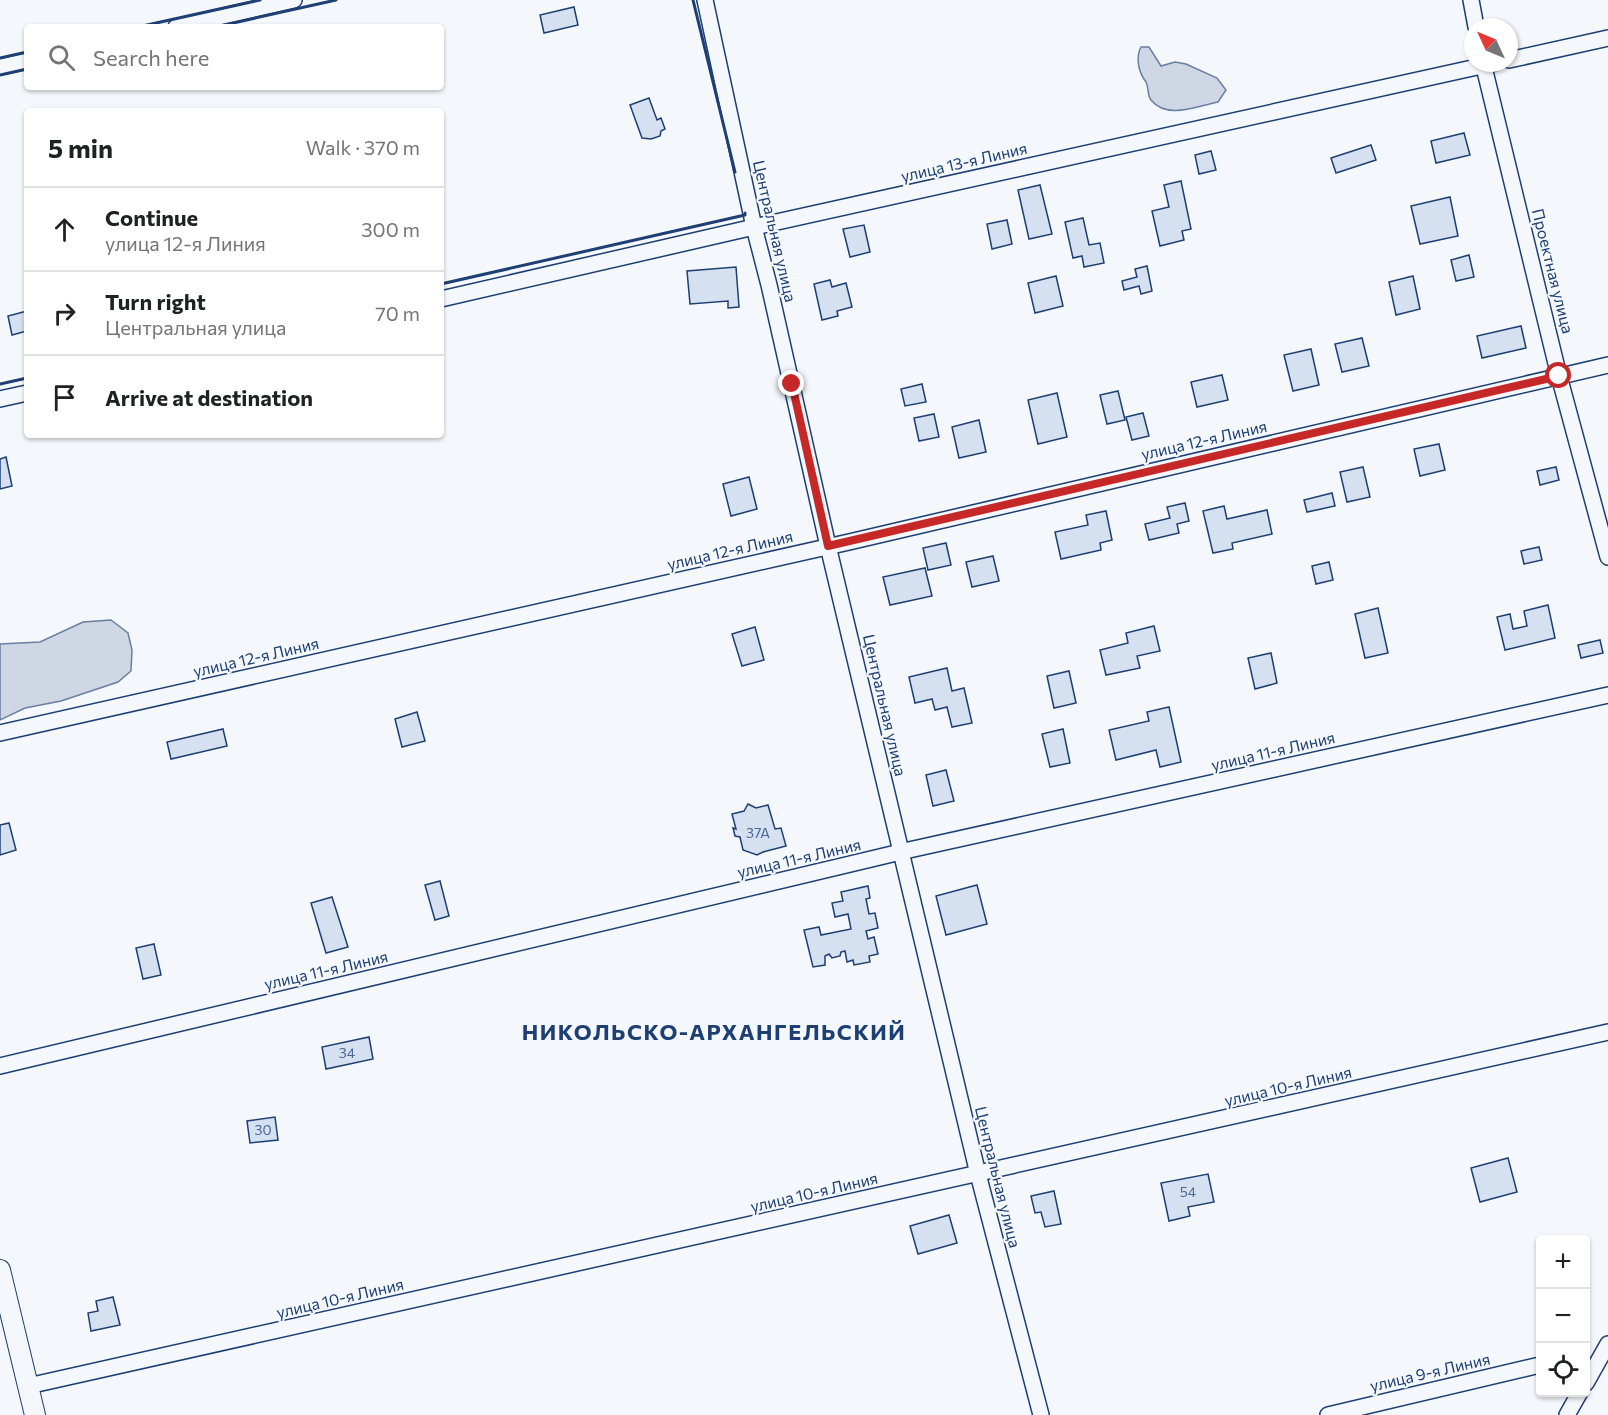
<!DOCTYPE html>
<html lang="en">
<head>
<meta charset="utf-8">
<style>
  body { margin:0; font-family:Commissioner,sans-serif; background:#f2f2f2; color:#202124 }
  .controls { position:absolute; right:18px; bottom:18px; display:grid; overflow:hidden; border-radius:6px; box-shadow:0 2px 4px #0004 }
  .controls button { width:54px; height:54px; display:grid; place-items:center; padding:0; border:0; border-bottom:2px solid #e0e0e0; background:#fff; color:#202124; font:30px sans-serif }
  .compass { position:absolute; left:1464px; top:18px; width:54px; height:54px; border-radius:50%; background:#fff; box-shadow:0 2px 4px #0004; rotate:314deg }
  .stop { position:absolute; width:18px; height:18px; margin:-14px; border:4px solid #c62828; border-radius:50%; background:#fff }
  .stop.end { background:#c62828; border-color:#fff; box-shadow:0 2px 6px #0008 }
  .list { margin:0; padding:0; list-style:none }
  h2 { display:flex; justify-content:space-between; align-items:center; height:78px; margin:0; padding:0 24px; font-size:26px }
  h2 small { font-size:20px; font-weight:400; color:#757577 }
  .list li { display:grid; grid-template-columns:39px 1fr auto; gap:18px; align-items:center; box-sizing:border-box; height:84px; padding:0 24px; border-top:2px solid #e0e0e0 }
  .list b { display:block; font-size:22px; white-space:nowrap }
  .list p { margin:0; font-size:20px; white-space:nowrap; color:#757577 }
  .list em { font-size:20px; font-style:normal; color:#757577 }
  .icon { flex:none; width:33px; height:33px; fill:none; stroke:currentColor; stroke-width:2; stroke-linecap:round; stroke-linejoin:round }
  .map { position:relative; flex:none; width:1608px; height:1415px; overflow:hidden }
  .search { position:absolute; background:#fff; box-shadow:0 2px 4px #0004; left:24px; top:24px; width:420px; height:66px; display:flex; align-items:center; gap:15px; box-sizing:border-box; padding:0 21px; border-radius:6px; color:#757577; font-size:22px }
  .panel { position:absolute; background:#fff; box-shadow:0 2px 4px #0004; left:24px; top:108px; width:420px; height:330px; border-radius:6px }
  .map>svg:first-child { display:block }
  .water { fill:#cfd7e4; stroke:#687fa3; stroke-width:1.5 }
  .building { fill:#d5e0f0; stroke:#1d3f73; stroke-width:1.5 }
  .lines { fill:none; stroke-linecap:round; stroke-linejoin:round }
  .minor-casing { stroke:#1d3f73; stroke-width:18 }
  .tertiary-casing { stroke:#1d3f73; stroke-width:22 }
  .minor { stroke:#f4f7fb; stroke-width:15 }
  .tertiary { stroke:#f4f7fb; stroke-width:20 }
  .wall { stroke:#1d3f73; stroke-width:3 }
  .route { stroke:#c62828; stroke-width:8 }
  .labels { text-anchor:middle; stroke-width:4.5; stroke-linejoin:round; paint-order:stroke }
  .number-label { font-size:14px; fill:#4b6792 }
  .street-label { font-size:16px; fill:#1d3f73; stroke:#f4f7fb }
  .district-label { font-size:22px; font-weight:bold; letter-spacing:1.5px; fill:#1d3f73; stroke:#f4f7fb }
</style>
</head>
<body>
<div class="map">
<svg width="1608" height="1415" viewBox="0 0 1608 1415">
  <rect width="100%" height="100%" fill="#f4f7fb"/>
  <g class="water">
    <path d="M 1141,47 L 1149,47 L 1161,66 L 1175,62 L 1186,64 L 1217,78 L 1226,90 L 1218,102 C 1197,106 1167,120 1151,100 C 1147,95 1149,88 1146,82 C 1139,73 1135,58 1141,47 Z"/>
    <polygon points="111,620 128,633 132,650 131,671 118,682 61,701 25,708 0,720 0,644 40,642 83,622"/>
  </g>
  <g class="building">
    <polygon points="574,7 578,25 544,33 540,15"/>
    <polygon points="649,98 657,120 661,118 665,129 661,131 660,136 651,139 642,138 630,105"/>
    <polygon points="1464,133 1470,155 1436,163 1431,141"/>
    <polygon points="1371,145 1376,160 1336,173 1331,158"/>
    <polygon points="1211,151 1216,170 1199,174 1195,155"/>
    <polygon points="1181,181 1191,229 1182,231 1184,240 1160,246 1152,211 1169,207 1164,185"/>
    <polygon points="1040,185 1052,234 1029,239 1018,190"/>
    <polygon points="1450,197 1458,236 1420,244 1411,206"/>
    <polygon points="1083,218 1089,245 1100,243 1104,263 1084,267 1082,256 1073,258 1065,222"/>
    <polygon points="1007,220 1012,244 992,249 987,224"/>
    <polygon points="864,225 870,252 850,257 843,229"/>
    <polygon points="1469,255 1474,277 1456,281 1451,260"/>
    <polygon points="1147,266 1152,291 1141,294 1139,286 1124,290 1122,281 1137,277 1135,269"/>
    <polygon points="736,267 739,307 728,308 728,301 690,304 687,271"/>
    <polygon points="1056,276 1063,306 1035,313 1028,283"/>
    <polygon points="1413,276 1420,309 1396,315 1389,282"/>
    <polygon points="830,280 832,287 846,283 852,307 837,311 838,316 822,320 814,284"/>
    <polygon points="27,311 27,331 12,335 8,316"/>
    <polygon points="1521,326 1526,348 1482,358 1477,336"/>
    <polygon points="1362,338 1369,366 1342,372 1335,344"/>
    <polygon points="1311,349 1319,385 1293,391 1284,355"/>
    <polygon points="1222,375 1228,400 1197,407 1191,382"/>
    <polygon points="922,384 926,402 905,406 901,389"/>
    <polygon points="1118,391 1125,420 1107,424 1100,395"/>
    <polygon points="1057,393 1067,437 1038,444 1028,400"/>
    <polygon points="1143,413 1149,436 1132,440 1126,417"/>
    <polygon points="934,414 939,437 919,441 914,418"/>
    <polygon points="979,420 986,452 959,458 952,427"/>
    <polygon points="1439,444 1445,470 1420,476 1414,449"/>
    <polygon points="6,457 12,486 0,489 0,459"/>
    <polygon points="1363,467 1370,497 1347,502 1340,472"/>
    <polygon points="1556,467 1559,480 1540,485 1537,471"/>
    <polygon points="749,477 757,509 731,516 723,484"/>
    <polygon points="1332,493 1335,506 1307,512 1304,500"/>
    <polygon points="1185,503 1189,521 1177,524 1179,533 1149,540 1145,524 1170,518 1167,507"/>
    <polygon points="1224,506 1227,519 1267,510 1272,534 1232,543 1233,549 1213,553 1203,511"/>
    <polygon points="1106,511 1112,540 1100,543 1101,550 1061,559 1055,532 1088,525 1086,515"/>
    <polygon points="946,543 951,565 928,570 923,548"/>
    <polygon points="1539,547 1542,560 1524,564 1521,551"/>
    <polygon points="993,556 999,581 972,587 966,562"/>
    <polygon points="1329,562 1333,580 1316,584 1312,566"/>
    <polygon points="925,568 932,596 890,605 883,577"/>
    <polygon points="1548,605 1555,638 1505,650 1497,617 1510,614 1513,629 1527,626 1524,611"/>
    <polygon points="1378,608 1388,653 1365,658 1355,614"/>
    <polygon points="1154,626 1160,651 1137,656 1140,668 1106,675 1100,650 1128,643 1126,633"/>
    <polygon points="755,627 764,660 742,666 732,634"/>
    <polygon points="1600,640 1603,653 1581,658 1578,645"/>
    <polygon points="1271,653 1277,683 1255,689 1248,658"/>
    <polygon points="947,668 952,691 964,688 972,723 952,727 947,707 935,710 932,699 915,703 909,677"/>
    <polygon points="1069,671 1076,703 1054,708 1047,676"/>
    <polygon points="1169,707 1181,762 1160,767 1156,750 1116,760 1109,730 1149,721 1147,712"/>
    <polygon points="417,712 425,741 402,747 395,719"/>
    <polygon points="223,729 227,746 171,759 167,742"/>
    <polygon points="1063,729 1070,763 1050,767 1042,734"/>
    <polygon points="946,770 954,801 933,806 926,775"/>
    <polygon points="748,804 756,808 768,805 775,829 781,828 786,846 763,852 757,855 743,850 740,837 735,836 733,828 736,829 732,814 744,811"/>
    <polygon points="9,823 16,850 0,855 0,825"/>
    <polygon points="440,881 449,916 435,920 425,885"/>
    <polygon points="977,885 987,924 946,935 936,896"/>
    <polygon points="868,886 870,898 866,899 869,914 875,913 878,928 866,931 868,939 874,937 878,954 869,956 870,962 854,965 853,960 847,962 845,951 841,952 840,956 832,958 829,954 825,956 825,965 813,967 804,930 819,927 821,935 851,929 848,914 835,917 832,903 843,901 841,892"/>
    <polygon points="332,897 348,947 326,953 311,903"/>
    <polygon points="154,944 161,975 143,979 136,948"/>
    <polygon points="369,1037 373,1059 326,1069 322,1047"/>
    <polygon points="275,1117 278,1140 250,1143 247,1121"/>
    <polygon points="1508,1158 1517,1192 1480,1202 1471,1168"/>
    <polygon points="1208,1174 1214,1202 1188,1207 1190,1216 1169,1221 1161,1183"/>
    <polygon points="1054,1191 1061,1224 1045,1227 1041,1212 1035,1213 1031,1196"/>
    <polygon points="949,1215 957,1243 918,1254 910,1226"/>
    <polygon points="113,1297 120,1325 91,1331 88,1313 98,1311 96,1301"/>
  </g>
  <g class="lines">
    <defs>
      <g id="minor">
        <polyline points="705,0 754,227 769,285 828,546 978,1174 1041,1415"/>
        <polyline points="1471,0 1476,27"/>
        <polyline points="176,27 294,0"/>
        <polyline points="1509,60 1608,38"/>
        <polyline points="1483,63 1559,376 1608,557"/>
        <polyline points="0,67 27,61"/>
        <polyline points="441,299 754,227 1495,63"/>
        <polyline points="0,399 27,393"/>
        <polyline points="0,733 849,542 1608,365"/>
        <polyline points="0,1066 909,850 1608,695"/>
        <polyline points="1586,1383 1608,1344"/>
        <polyline points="28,1386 1608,1032"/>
        <polyline points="1328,1415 1540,1365"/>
        <polyline points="1567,1415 1580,1392"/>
      </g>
      <polyline id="tertiary" points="0,1270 35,1415"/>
    </defs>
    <use href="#minor" class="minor-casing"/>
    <use href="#tertiary" class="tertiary-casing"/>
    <use href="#minor" class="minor"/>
    <use href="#tertiary" class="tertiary"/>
    <g class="wall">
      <polyline points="693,0 735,172"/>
      <polyline points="138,27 260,0"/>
      <polyline points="215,27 336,0"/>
      <polyline points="0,58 27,52"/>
      <polyline points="0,75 27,69"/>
      <polyline points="441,284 745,215 745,213"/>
      <polyline points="0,384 27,378"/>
    </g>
  </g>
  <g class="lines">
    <polyline class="route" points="792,384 828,546 1559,376"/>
  </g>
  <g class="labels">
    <g class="number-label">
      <text x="758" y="838">37А</text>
      <text x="347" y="1058">34</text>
      <text x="263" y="1135">30</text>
      <text x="1188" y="1197">54</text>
    </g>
    <g class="street-label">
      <text transform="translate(964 162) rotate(-13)" y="6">улица 13-я Линия</text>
      <text transform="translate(775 231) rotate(77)" y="6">Центральная улица</text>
      <text transform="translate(1553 271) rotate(76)" y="6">Проектная улица</text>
      <text transform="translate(1204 440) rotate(-13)" y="6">улица 12-я Линия</text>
      <text transform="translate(730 550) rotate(-13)" y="6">улица 12-я Линия</text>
      <text transform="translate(256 657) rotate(-13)" y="6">улица 12-я Линия</text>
      <text transform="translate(885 705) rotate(77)" y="6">Центральная улица</text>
      <text transform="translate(1273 751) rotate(-13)" y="6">улица 11-я Линия</text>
      <text transform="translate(799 858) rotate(-13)" y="6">улица 11-я Линия</text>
      <text transform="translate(326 970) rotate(-13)" y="6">улица 11-я Линия</text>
      <text transform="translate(1288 1086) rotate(-13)" y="6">улица 10-я Линия</text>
      <text transform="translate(998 1177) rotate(76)" y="6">Центральная улица</text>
      <text transform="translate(814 1192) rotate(-13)" y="6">улица 10-я Линия</text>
      <text transform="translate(340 1298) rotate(-13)" y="6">улица 10-я Линия</text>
      <text transform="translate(1430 1372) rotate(-13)" y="6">улица 9-я Линия</text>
    </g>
    <g class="district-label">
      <text x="714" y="1040">НИКОЛЬСКО-АРХАНГЕЛЬСКИЙ</text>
    </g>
  </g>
</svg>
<div class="controls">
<button>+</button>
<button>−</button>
<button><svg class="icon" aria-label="locate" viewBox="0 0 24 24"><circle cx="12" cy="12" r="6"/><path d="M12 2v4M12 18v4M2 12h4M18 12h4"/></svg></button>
</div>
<svg class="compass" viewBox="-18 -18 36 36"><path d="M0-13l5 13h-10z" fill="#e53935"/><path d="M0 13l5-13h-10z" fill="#757577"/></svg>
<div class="stop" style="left:1559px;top:376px"></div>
<div class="stop end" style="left:792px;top:384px"></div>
<div class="search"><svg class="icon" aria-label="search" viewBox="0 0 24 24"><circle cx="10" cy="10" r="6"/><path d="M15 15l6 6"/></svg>Search here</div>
<section class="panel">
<h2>5 min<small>Walk · 370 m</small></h2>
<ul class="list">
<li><svg class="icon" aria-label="ahead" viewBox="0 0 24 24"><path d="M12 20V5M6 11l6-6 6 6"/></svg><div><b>Continue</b><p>улица 12-я Линия</p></div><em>300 m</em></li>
<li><svg class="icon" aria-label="right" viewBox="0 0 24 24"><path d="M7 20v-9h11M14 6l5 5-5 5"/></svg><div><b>Turn right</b><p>Центральная улица</p></div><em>70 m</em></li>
<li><svg class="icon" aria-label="arrive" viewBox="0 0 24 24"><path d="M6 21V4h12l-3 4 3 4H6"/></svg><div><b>Arrive at destination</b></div></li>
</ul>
</section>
</div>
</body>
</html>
